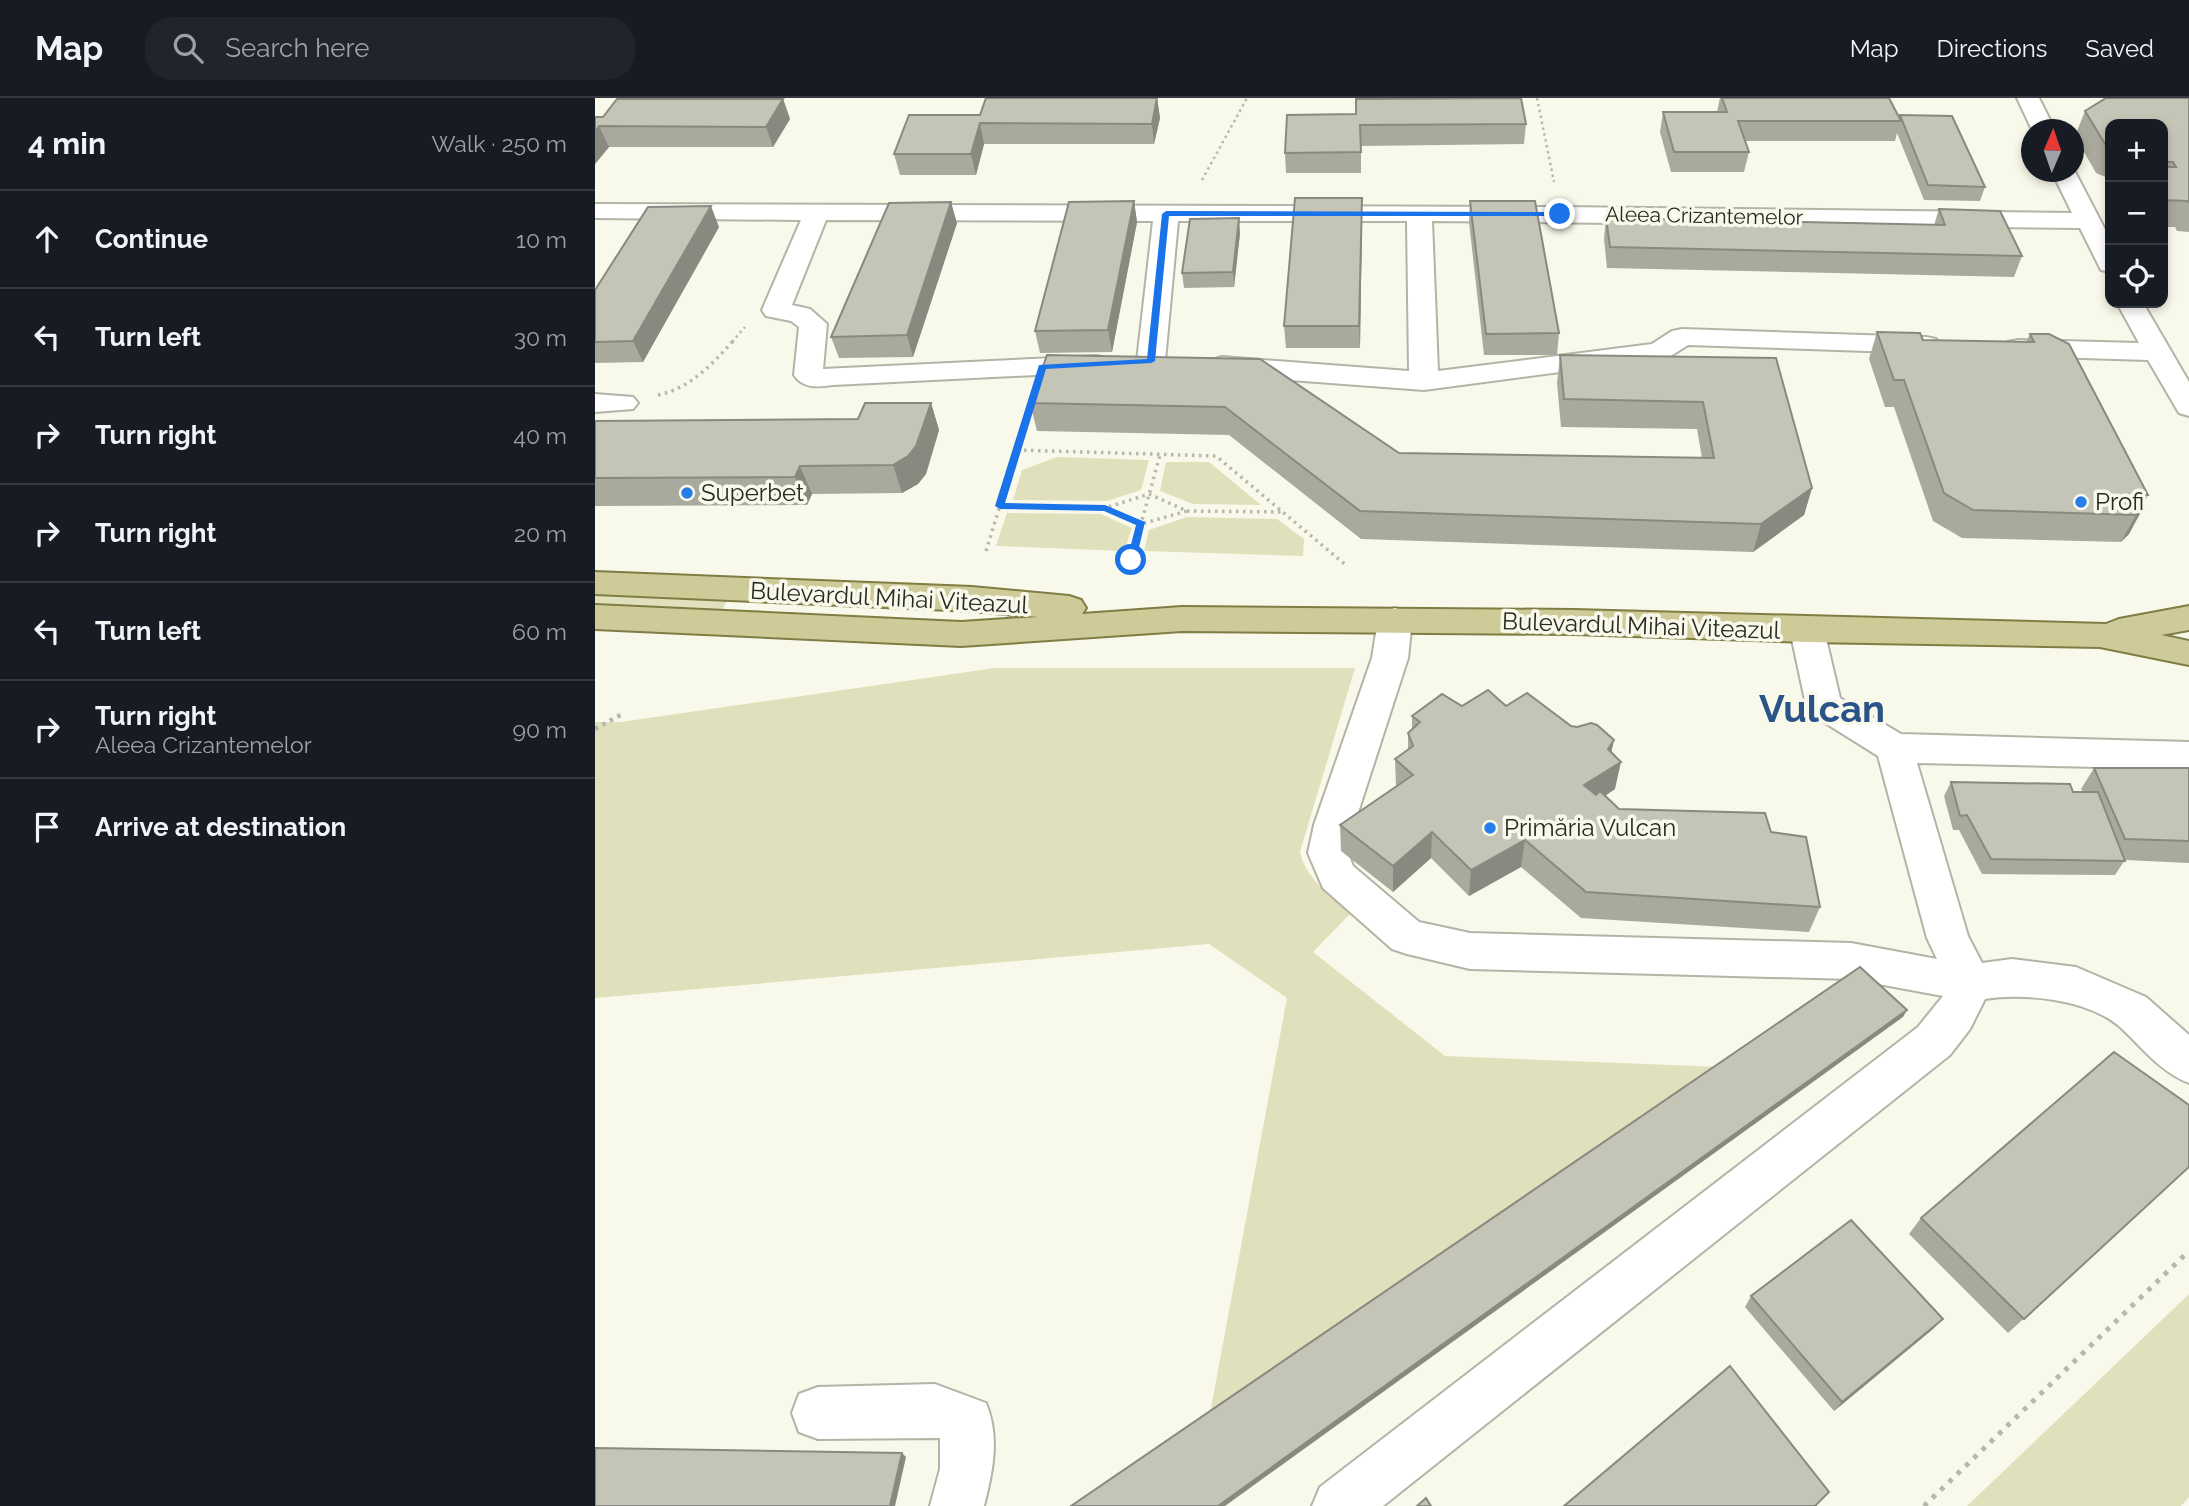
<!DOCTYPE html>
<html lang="en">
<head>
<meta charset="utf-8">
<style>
  body { margin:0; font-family:Raleway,sans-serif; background:#20242c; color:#f1f3f6 }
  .controls { position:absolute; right:21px; top:21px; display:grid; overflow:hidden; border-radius:14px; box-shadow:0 4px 10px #0003 }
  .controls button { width:63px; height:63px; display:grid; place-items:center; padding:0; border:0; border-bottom:2px solid #363941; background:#171b24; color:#f1f3f6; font:35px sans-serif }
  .compass { position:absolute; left:1426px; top:21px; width:63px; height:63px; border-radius:50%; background:#171b24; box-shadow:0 4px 10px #0003; rotate:2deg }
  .stop { position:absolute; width:21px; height:21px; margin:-16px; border:5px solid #1a73e8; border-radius:50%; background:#fff }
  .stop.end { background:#1a73e8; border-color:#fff; box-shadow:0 2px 7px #0008 }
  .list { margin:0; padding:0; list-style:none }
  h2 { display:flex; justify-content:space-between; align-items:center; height:91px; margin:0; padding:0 28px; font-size:30px }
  h2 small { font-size:23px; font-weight:400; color:#9ea1a6 }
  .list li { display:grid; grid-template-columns:46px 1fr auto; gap:21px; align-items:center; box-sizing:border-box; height:98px; padding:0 28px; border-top:2px solid #363941 }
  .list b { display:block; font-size:26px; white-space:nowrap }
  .list p { margin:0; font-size:23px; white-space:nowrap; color:#9ea1a6 }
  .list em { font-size:23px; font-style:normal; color:#9ea1a6 }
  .icon { flex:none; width:38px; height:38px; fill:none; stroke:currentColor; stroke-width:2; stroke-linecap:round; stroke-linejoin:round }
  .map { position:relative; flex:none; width:1594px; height:1408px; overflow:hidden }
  header { display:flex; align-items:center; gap:42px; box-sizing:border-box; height:98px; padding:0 35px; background:#171b24; border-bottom:2px solid #363941 }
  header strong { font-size:33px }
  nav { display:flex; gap:38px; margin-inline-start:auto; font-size:24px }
  .search { width:490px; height:63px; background:#20242c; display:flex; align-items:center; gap:18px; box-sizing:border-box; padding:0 24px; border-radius:28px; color:#9ea1a6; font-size:26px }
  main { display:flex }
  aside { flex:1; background:#171b24 }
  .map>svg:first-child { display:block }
  .green { fill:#e1e0bc }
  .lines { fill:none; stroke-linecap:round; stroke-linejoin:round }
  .minor-casing { stroke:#b3b3a6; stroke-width:4 }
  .major-casing { stroke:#7f7d43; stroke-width:4 }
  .path-far3 { stroke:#b7b7ac; stroke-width:2.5; stroke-dasharray:2.5 3.5; stroke-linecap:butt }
  .path-far2 { stroke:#b7b7ac; stroke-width:3.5; stroke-dasharray:2.5 4.5; stroke-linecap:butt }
  .path-far1 { stroke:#b7b7ac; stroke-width:4.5; stroke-dasharray:3.5 5; stroke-linecap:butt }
  .path { stroke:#b7b7ac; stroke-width:5; stroke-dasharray:4.5 7; stroke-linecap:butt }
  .minor { fill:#fff; fill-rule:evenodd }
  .major { fill:#cecb98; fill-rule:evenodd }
  .wall { fill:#a9a99d }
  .shaded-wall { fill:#898980 }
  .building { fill:#c4c4b7; stroke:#898980; stroke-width:2 }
  .route { fill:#1a73e8 }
  .poi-dot { fill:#277ee8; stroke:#f9f9eb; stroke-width:2.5 }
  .labels { text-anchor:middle; stroke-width:7; stroke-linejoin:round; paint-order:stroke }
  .far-street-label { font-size:21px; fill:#2a2a24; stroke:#f9f9eb }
  .poi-label { font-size:24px; fill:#2a2a24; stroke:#f9f9eb; text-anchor:start }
  .street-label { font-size:24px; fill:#2a2a24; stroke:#f9f9eb }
  .town-label { font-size:38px; font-weight:bold; fill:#2a5388; stroke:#f9f9eb }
</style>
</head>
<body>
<header>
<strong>Map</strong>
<div class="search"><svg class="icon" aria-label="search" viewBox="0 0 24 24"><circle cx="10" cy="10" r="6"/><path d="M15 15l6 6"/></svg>Search here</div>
<nav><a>Map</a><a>Directions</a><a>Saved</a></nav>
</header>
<main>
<aside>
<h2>4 min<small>Walk · 250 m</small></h2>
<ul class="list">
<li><svg class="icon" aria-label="ahead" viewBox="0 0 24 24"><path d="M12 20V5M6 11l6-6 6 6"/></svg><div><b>Continue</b></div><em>10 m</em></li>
<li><svg class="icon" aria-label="left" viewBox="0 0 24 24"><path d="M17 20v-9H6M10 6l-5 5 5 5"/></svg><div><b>Turn left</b></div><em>30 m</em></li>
<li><svg class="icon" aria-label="right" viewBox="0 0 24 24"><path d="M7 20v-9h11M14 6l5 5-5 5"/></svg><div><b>Turn right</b></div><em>40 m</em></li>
<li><svg class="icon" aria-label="right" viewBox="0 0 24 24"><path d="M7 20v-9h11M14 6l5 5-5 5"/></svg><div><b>Turn right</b></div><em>20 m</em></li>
<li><svg class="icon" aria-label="left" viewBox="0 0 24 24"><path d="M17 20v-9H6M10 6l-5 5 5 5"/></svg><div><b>Turn left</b></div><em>60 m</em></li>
<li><svg class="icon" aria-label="right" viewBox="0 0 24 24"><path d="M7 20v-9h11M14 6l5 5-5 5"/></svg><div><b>Turn right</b><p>Aleea Crizantemelor</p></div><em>90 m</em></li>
<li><svg class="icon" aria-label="arrive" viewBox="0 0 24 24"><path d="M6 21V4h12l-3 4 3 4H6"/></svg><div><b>Arrive at destination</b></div></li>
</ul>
</aside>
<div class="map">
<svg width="1594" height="1408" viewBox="0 0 1594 1408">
  <rect width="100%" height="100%" fill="#f9f9eb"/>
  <g class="green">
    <polygon points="462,359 554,362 546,392 512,403 418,402 427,372"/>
    <polygon points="571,364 614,364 666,407 598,406 565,393"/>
    <polygon points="412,415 506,416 537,430 529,453 401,448"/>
    <polygon points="592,419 682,421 709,441 708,458 549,453 554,432"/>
    <polygon points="0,496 132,503 126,514 0,507"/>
    <path d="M 400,570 L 760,570 L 705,754 C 711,782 736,797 756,815 L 718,854 L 850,958 L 1127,969 L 614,1321 L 692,900 L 614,846 L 0,900 L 0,624 L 26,624 Z"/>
    <polygon points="1594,1196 1594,1399 1586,1408 1372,1408"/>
  </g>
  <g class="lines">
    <defs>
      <g id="minor">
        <polygon points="1422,0 1444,0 1460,32 1437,32"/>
        <path d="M 1478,70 L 1515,141 L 1515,174 L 1506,172 L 1485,130 L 837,123 L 843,273 L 1057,246 L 1077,233 L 1087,231 L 1331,239 L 1341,241 L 1345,247 L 1341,253 L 1331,255 L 1093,247 L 1074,259 L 1064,261 L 829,292 L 627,277 L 617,274 L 613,268 L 617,262 L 627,259 L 814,273 L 812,123 L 583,123 L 570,263 L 566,269 L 556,271 L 546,269 L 542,263 L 558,123 L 231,122 L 197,207 L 215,211 L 232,226 L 228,271 L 501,258 L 511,260 L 515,266 L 511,272 L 501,274 L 238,287 C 223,289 208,291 199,277 L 204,229 L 196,223 L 171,218 L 167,212 L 206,122 L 0,120 L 0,106 L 965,109 L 1477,115 L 1457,74 L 1478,74 Z"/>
        <polygon points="1522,205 1548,205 1594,284 1594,318 1584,315 1553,262 1423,258 1413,256 1409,250 1413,244 1423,242 1544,245"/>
        <polygon points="0,296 38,299 43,305 38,311 0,314"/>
        <path d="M 800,510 L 812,514 L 817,522 L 813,560 L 759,727 L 753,755 L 758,768 L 824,824 L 875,835 L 1256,845 L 1342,861 L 1332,840 L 1283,658 L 1216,616 L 1211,607 L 1195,532 L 1200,524 L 1212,520 L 1224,524 L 1229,532 L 1245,600 L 1306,636 L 1594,644 L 1594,670 L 1590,671 L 1322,665 L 1373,838 L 1387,865 L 1417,861 L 1481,869 L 1551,899 L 1594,937 L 1594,985 C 1565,974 1546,948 1524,928 C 1492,901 1429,895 1390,901 L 1375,931 L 1355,957 L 788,1408 L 717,1408 L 725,1389 L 1323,929 L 1348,898 L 1256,881 L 875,871 L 812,856 L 797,851 L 728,790 L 713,755 L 719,727 L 777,560 L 783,522 L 788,514 Z"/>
        <path d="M 340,1286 L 391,1305 C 405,1339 398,1373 389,1408 L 335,1408 L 345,1371 L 345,1340 L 223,1341 L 204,1334 L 197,1315 L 204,1296 L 223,1289 Z"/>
      </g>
      <polygon id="major" points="0,474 377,489 474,498 486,502 491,510 487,516 587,509 979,512 1511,526 1524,521 1594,508 1594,532 1566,537 1594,543 1594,567 1505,549 1212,544 979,536 587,533 366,548 0,531 0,507 366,524 443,519 377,513 0,496"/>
    </defs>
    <use href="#minor" class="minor-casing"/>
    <use href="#major" class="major-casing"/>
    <g class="path-far3">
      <polyline points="942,0 959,84"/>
      <polyline points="607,82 652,0"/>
      <polyline points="137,244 150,229"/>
    </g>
    <g class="path-far2">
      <path d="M 63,297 C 96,290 117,266 139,242"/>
      <polyline points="422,352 621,358 752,468"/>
      <polygon points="554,396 592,413 546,426 510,410"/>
      <polyline points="405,408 510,410"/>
      <polyline points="592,413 686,414"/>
      <polyline points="391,453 437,303"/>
      <polyline points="536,462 565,357"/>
    </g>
    <polyline class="path-far1" points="0,631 29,615"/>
    <polyline class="path" points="1329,1408 1594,1153"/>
    <use href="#minor" class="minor"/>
    <use href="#major" class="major"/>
  </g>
  <g class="wall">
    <polygon points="562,0 565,20 559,46 389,46 381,77 305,77 299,56 385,17"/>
    <polygon points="1125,0 1294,0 1304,19 1305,17 1390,89 1385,103 1329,102 1302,35 1300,43 1150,43 1154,54 1149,74 1076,74 1065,34 1068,14 1122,14"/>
    <polygon points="1594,0 1594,134 1582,133 1580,129 1568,129 1568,26 1515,26 1515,81 1501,75 1480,38 1490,13"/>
    <polygon points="188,1 195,21 178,49 14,49 0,66 0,19"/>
    <polygon points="692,17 931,26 929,46 766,48 766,75 691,75 690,55"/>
    <polygon points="1515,85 1515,100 1511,94"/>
    <polygon points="767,100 765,250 691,250 689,228"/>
    <polygon points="539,103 542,124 517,254 445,255 440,233"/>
    <polygon points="875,103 964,235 962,257 889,257 874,124"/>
    <polygon points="1344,111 1427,158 1419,179 1012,170 1009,141 1011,120 1339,127"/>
    <polygon points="362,125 318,259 244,260 236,239"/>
    <polygon points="124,129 48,264 0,265 0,192"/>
    <polygon points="645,135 639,189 589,190 587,175"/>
    <polygon points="1282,234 1328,242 1431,244 1435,236 1553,397 1548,407 1549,408 1534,436 1526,444 1367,440 1338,423 1299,309 1290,309 1274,261"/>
    <polygon points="452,257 804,355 1107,360 1102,331 966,329 962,285 965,257 1181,260 1217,390 1209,417 1158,454 766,441 634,337 442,333 435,305"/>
    <polygon points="336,305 344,332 331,376 323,386 307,395 217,396 212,407 0,408 0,323 263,321"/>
    <polygon points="867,608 911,608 1019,642 1016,654 1020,691 1010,698 1024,711 1176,734 1225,809 1214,834 986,820 926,769 874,798 836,760 798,794 746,753 745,727 801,688 800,661 813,652 813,635 817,632 817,618"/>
    <polygon points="1499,670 1594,670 1594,765 1530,762 1520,777 1387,776 1364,732 1358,732 1349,698 1356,684 1488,694 1486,691"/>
    <polygon points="1594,1069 1413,1235 1314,1136 1326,1120"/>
    <polygon points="1156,1198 1338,1231 1239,1313 1150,1209"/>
  </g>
  <g class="shaded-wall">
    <polygon points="562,0 565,20 559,46 557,26"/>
    <polygon points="188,1 195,21 178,49 171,29"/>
    <polygon points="385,25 389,46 381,77 376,56"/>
    <polygon points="4,28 14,49 0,66 0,34"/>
    <polygon points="767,100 767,121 765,250 764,228"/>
    <polygon points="539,103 542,124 517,254 513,232"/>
    <polygon points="356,104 362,125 318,259 312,237"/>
    <polygon points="116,108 124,129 48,264 38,243"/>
    <polygon points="644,120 645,135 639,189 638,174"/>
    <polygon points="336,305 344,332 331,376 323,386 307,395 298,367"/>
    <polygon points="205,368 217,396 212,407 200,379"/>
    <polygon points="1217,390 1209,417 1158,454 1166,426"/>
    <polygon points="1549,408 1534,436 1526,444 1541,417"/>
    <polygon points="1019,642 1013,669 1026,664 1020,691 985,714 989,687"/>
    <polygon points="837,734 836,760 798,794 798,768"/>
    <polygon points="930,742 926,769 874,798 876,772"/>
    <polygon points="1312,912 1308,919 630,1408 623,1408"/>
    <polygon points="1348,1221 1338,1231 1239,1313 1247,1304"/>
    <polygon points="307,1355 311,1359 300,1408 295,1408"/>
  </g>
  <g class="building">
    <polygon points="391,0 562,0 557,26 385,25 376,56 299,56 314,17 385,17"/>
    <polygon points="926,0 931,26 765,27 766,54 690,55 692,17 761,16 761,1"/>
    <polygon points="1127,0 1294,0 1306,23 1143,23 1154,54 1079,54 1068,14 1132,14"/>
    <polygon points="1511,0 1594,0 1594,105 1593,103 1568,102 1568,69 1581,69 1578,64 1568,64 1568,26 1515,26 1515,51 1512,49 1490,13"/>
    <polygon points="22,1 188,1 171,29 4,28 0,34 0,19 8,19"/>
    <polygon points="1305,17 1357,18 1390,89 1333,87"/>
    <polygon points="700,100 767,100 764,228 689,228"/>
    <polygon points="539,103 513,232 440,233 474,104"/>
    <polygon points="875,103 940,103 964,235 891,236"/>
    <polygon points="356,104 312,237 236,239 294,105"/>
    <polygon points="116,108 38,243 0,244 0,192 53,109"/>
    <polygon points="1344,111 1405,113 1427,158 1015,149 1011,120 1350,127"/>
    <polygon points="644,120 638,174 587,175 595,121"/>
    <polygon points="1282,234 1325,235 1328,242 1439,244 1435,236 1454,236 1474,246 1553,397 1543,397 1549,408 1541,417 1378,412 1349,395 1309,282 1299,282"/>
    <polygon points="452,257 665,261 804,355 1119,360 1108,304 969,301 965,257 1181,260 1217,390 1166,426 765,413 630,309 435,305"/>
    <polygon points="270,305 336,305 321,348 313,358 298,367 205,368 200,379 0,380 0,323 263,321"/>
    <polygon points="893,592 911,608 932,595 976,628 982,629 996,625 1002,627 1019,642 1013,651 1026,664 989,687 1001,697 1005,693 1024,711 1170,715 1176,734 1211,739 1225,809 991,794 930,742 876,772 837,734 798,768 745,727 818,677 800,661 818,648 813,635 825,624 817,618 847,596 867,608"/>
    <polygon points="1499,670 1594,670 1594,743 1530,741"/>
    <polygon points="1356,684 1475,686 1478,694 1503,694 1530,763 1396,761 1372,717 1365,718"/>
    <polygon points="1265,869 1312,912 623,1408 476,1408"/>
    <polygon points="1519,954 1594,1007 1594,1069 1429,1221 1326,1120"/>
    <polygon points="1256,1122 1348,1221 1247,1304 1156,1198"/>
    <polygon points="1135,1268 1234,1394 1220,1408 969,1408"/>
    <polygon points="0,1350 307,1355 295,1408 0,1408"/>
    <polygon points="831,1400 836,1408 822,1408"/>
  </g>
  <polygon class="route" points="571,113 965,114 969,116 965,118 574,118 560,263 556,265 451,271 410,405 510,407 550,424 541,462 536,465 532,462 541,427 509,413 405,411 400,408 444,267 552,261 567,116"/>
  <g class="poi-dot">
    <circle cx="92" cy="395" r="7"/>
    <circle cx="1486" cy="404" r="7"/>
    <circle cx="895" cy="730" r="7"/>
  </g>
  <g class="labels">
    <g class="far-street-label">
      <text transform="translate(1109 118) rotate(1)" y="7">Aleea Crizantemelor</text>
    </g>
    <g class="poi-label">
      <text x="106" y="403">Superbet</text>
      <text x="1500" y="412">Profi</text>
      <text x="909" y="738">Primăria Vulcan</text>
    </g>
    <g class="street-label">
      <text transform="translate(294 500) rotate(3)" y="8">Bulevardul Mihai Viteazul</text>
      <text transform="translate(1046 528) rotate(2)" y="8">Bulevardul Mihai Viteazul</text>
    </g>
    <g class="town-label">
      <text x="1227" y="624">Vulcan</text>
    </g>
  </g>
</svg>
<div class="controls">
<button>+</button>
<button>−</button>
<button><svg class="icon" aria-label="locate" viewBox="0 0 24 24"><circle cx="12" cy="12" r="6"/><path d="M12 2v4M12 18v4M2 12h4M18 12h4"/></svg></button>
</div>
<svg class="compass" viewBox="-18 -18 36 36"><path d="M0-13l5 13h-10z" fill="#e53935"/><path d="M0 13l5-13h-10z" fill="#9ea1a6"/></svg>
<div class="stop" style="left:536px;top:462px"></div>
<div class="stop end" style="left:965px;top:116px"></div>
</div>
</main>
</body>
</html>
